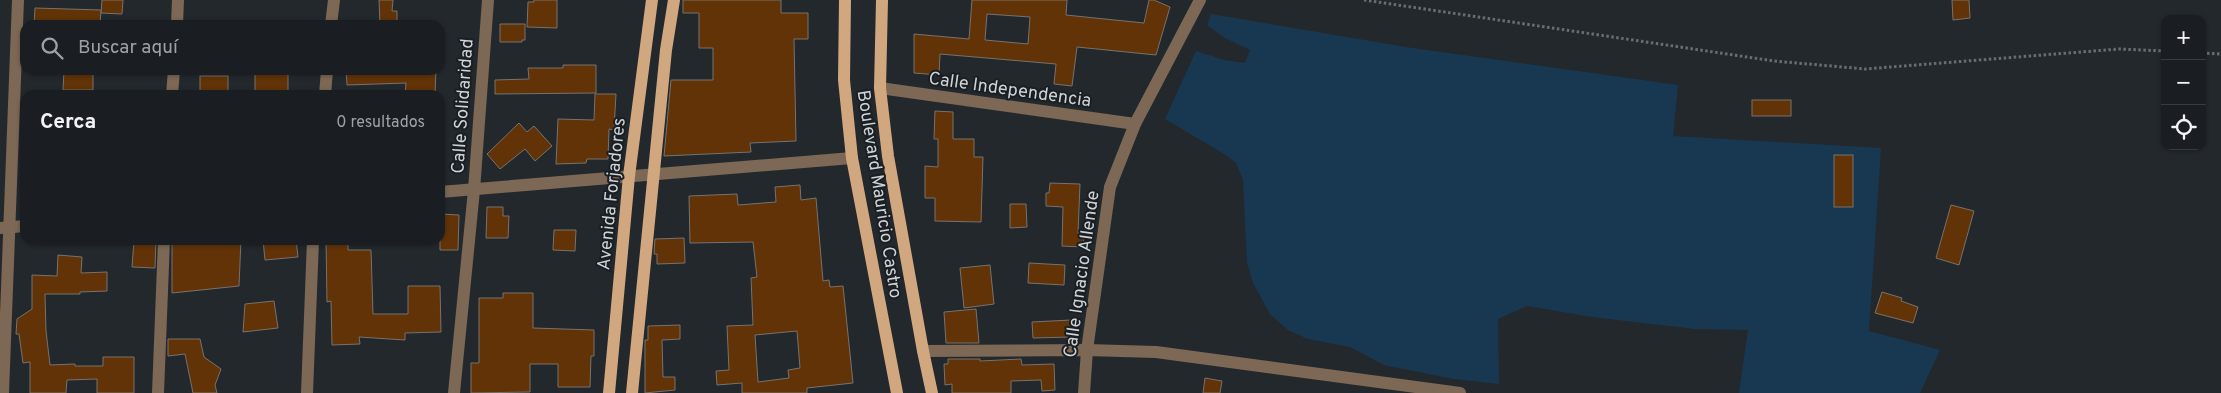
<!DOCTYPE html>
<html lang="es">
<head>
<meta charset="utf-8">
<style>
  body { margin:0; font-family:Overpass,sans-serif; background:#272b2f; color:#f1f3f6 }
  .controls { position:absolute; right:15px; top:15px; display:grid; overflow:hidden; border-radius:10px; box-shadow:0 1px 4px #0004 }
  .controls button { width:45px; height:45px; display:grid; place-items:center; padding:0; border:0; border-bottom:1px solid #383c40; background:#1a1e22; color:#f1f3f6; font:25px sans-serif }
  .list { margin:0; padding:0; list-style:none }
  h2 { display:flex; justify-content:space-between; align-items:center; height:65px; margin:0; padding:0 20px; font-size:21px }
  h2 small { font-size:16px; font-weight:400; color:#9fa2a5 }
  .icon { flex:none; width:28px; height:28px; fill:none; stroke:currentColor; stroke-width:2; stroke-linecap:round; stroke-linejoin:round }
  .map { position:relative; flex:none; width:2221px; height:393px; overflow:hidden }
  .search { position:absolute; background:#1a1e22; box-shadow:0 1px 4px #0004; left:20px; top:20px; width:425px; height:55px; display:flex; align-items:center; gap:12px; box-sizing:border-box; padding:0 18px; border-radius:15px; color:#9fa2a5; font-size:19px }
  .panel { position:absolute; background:#1a1e22; box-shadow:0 1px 4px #0004; left:20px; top:90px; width:425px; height:155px; border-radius:15px }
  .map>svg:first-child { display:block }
  .green { fill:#183852 }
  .building { fill:#613307; stroke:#78726d; fill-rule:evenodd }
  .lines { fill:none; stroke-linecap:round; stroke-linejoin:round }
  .path { stroke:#686d71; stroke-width:3; stroke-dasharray:2.5 2.5; stroke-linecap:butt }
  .minor { stroke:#7c6855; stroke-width:12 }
  .major { stroke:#d1a780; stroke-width:12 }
  .labels { text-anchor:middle; stroke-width:4; stroke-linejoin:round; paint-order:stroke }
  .street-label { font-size:18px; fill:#cfd3d6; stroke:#1a1f23 }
</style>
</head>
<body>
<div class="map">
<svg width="2221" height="393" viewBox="0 0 2221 393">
  <rect width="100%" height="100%" fill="#23282d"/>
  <polygon class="green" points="1211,14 1412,48 1678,85 1673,136 1881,148 1869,331 1940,350 1920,393 1739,393 1748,330 1695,329 1592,317 1527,306 1498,319 1499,384 1454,379 1384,365 1350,347 1308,339 1288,330 1270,314 1253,283 1247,262 1243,180 1236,163 1226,155 1165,119 1196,51 1224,60 1245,63 1250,50 1225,38 1207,25"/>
  <g class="building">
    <polygon points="102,0 123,0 122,14 101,13"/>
    <polygon points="379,0 393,0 392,11 397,11 397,25 380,25"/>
    <polygon points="534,0 557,0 557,28 527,27 528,2 534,2"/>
    <polygon points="683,0 781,0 781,13 808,13 808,39 794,39 796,141 750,143 751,152 664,156 671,80 713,80 713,48 699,48 699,13 683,13"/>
    <path d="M 972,0 L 1067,0 L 1066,15 L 1144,23 L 1149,0 L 1154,0 L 1170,7 L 1156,55 L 1077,47 L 1072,86 L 1054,84 L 1056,64 L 940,54 L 939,75 L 914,73 L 914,34 L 969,39 ZM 987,14 L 1030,17 L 1028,44 L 985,40 Z"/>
    <polygon points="1952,0 1969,0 1970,18 1953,20"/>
    <polygon points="35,8 101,10 100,25 34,25"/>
    <polygon points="500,24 525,24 525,40 522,40 522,42 500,42"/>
    <polygon points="563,65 596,65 596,93 495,94 495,80 529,79 528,68 563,68"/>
    <polygon points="64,70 93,70 93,90 63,90"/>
    <polygon points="346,70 436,70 435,95 405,95 406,83 347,85"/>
    <polygon points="255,72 288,73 288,95 255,95"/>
    <rect x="200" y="76" width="28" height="19"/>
    <polygon points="595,94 616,94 614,130 609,129 608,159 587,159 586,163 556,164 558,119 594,120"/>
    <rect x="1752" y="100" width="39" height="16"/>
    <polygon points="935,111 953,112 953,139 974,139 974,157 983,157 981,222 935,221 935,198 925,198 925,166 938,167 938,139 934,139"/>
    <polygon points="519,123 527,132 534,126 552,146 535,161 525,149 500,169 487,154"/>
    <rect x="1834" y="155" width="19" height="52"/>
    <polygon points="1050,183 1080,184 1078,233 1084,233 1083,247 1062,246 1063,207 1046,206 1046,193 1049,193"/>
    <path d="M 800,185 L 801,200 L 816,198 L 823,281 L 829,280 L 830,287 L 843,286 L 853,383 L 807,388 L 807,393 L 742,393 L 742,383 L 717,385 L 716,371 L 729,370 L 727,326 L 753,325 L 751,278 L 757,277 L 753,242 L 690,243 L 689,196 L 737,194 L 738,205 L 776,202 L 775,187 ZM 797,331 L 800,368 L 788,370 L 789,378 L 758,382 L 755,335 Z"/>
    <polygon points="1010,204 1026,204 1027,227 1010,228"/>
    <polygon points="1951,205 1974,211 1959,265 1936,258"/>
    <polygon points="487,207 503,207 503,216 509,216 508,238 486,238"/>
    <polygon points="440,214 459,215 458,250 440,250"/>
    <polygon points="554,230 576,230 575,251 553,250"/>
    <polygon points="684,238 685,263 657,264 657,254 654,254 655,239"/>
    <polygon points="134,240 156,240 155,268 132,267"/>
    <polygon points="172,240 241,240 239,286 172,293"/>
    <polygon points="263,240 296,240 298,257 265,260"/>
    <polygon points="326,240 348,240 348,250 371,250 373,314 408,314 408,286 440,286 441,332 405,333 405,340 359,337 360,344 332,345 331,301 327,302"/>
    <polygon points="58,255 82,257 81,273 107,272 107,291 80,292 80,294 45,294 46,331 50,365 75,364 75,366 103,366 103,357 134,357 134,393 97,393 97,379 67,380 66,393 30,393 30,362 23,363 19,334 16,334 17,319 32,309 32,275 57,276"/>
    <polygon points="1029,263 1065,265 1064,285 1028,283"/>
    <polygon points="990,265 994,304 964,308 960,268"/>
    <polygon points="1882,292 1902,298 1901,301 1918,307 1913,323 1875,313"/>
    <polygon points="503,293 533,293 533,328 594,330 594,356 591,356 590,387 558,387 558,364 530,364 530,392 471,393 471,363 479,363 479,298 503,298"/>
    <polygon points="274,301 278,328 243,332 245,304"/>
    <polygon points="976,309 979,343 946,343 944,312"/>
    <polygon points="1071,320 1072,337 1033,338 1032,322"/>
    <polygon points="680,325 680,339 662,340 663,377 675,377 675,390 645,393 645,340 648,340 648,326"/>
    <polygon points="168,339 200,339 204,357 221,369 215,385 217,393 193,393 185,354 168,356"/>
    <polygon points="948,359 980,359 980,361 1021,359 1022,365 1054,364 1055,390 1042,391 1041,380 1011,381 1011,393 952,393 952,384 945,385 944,364 948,364"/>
    <polygon points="1205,378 1222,381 1220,393 1203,393"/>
  </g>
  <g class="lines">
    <g class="path">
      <polyline points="1364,0 1774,61 1865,69 2119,49 2165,51"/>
      <polyline points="2202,53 2221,54"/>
    </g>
    <g class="minor">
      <polyline points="177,25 178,0"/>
      <polyline points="331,25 334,0"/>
      <polyline points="880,88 1135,124"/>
      <polyline points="172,95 174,70"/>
      <polyline points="325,95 327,70"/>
      <polyline points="440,192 852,158"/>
      <polyline points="0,228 25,226"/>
      <polyline points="923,351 1087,350 1156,352 1460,393"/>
      <polyline points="3,393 18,0"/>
      <polyline points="158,393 164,240"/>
      <polyline points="307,393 313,240"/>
      <polyline points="454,393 474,190 488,0"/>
      <polyline points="1084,393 1087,350 1110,187 1135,124 1200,0"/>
    </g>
    <g class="major">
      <polyline points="845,0 844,80 852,158 897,393"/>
      <polyline points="882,0 880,88 888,156 923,351 932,393"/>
      <polyline points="609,393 629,176 652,0"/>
      <polyline points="632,393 666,50 674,0"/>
    </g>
  </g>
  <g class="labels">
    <g class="street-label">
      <text transform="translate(1010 89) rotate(8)" y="6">Calle Independencia</text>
      <text transform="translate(462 106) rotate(-86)" y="6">Calle Solidaridad</text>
      <text transform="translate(611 194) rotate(-84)" y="6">Avenida Forjadores</text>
      <text transform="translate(880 194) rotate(81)" y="6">Boulevard Mauricio Castro</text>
      <text transform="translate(1081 274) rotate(-82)" y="6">Calle Ignacio Allende</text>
    </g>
  </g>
</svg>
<div class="controls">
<button>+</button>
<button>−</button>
<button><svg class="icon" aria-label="locate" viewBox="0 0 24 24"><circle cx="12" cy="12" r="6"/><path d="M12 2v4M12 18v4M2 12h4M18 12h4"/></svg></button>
</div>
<div class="search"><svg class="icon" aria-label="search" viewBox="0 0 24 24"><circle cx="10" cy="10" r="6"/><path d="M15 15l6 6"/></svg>Buscar aquí</div>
<section class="panel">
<h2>Cerca<small>0 resultados</small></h2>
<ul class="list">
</ul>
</section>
</div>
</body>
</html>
